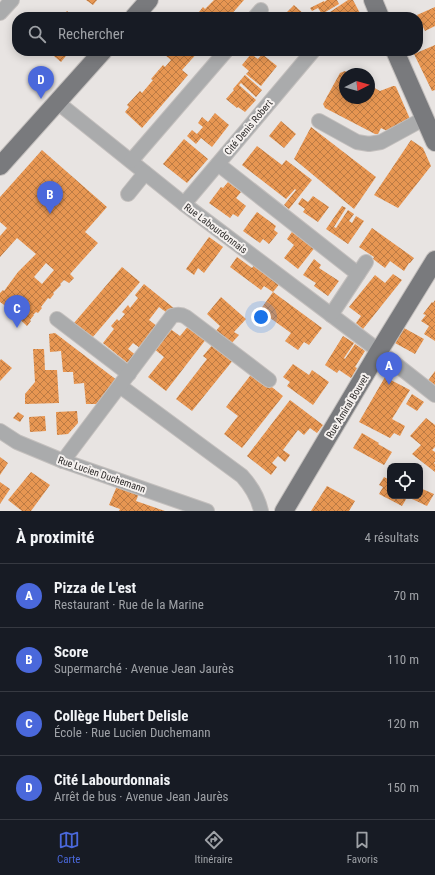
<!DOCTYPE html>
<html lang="fr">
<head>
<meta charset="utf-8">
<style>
  body { margin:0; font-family:"Roboto Condensed",sans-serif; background:#242831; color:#f1f3f6 }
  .controls { position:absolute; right:12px; bottom:12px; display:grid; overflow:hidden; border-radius:8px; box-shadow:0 2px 10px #0003 }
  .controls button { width:36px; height:36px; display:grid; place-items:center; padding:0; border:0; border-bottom:1px solid #363941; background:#171b24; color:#f1f3f6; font:20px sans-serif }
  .compass { position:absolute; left:339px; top:68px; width:36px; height:36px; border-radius:50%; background:#171b24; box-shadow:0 2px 10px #0003; rotate:84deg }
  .you { position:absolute; left:261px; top:317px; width:14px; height:14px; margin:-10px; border:3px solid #fff; border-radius:50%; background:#1a73e8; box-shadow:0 0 0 6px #1a73e833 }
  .badge { display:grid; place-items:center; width:26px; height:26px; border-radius:50%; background:#4a68db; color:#fff; font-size:13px; font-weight:700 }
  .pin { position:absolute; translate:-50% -33px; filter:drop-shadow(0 1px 2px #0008) }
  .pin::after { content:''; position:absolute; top:21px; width:14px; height:12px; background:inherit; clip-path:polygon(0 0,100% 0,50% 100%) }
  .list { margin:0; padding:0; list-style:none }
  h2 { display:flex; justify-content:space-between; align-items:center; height:52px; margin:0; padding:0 16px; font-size:17px }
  h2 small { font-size:13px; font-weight:400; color:#9ea1a6 }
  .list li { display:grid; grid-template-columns:26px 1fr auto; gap:12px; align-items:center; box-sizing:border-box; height:64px; padding:0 16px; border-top:1px solid #363941 }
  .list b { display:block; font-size:15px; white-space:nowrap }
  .list p { margin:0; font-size:13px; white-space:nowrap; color:#9ea1a6 }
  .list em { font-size:13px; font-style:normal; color:#9ea1a6 }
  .icon { flex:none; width:22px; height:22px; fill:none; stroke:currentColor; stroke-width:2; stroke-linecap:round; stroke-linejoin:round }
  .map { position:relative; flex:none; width:435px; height:511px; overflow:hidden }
  .search { position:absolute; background:#171b24; box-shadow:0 2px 10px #0003; left:12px; right:12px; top:12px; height:44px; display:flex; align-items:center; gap:10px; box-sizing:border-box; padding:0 14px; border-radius:16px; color:#9ea1a6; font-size:15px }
  .sheet { height:308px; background:#171b24 }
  nav { display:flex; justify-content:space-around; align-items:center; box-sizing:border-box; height:56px; border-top:1px solid #363941; background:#171b24; font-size:11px; color:#9ea1a6 }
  nav a { display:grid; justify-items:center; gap:2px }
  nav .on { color:#4a68db }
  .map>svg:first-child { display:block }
  .building { fill:url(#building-cross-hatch); fill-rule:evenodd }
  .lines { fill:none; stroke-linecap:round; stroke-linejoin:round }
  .minor-casing { stroke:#c3bfbd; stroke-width:16 }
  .major-casing { stroke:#c3bfbd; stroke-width:20 }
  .minor { stroke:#aaabac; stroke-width:14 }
  .major { stroke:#797a7d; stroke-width:18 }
  .labels { text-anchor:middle; stroke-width:4; stroke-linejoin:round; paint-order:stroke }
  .street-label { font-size:10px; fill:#2e2c2b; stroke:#f5f1ef }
</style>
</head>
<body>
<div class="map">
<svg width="435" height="511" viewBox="0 0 435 511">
  <defs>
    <pattern id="building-cross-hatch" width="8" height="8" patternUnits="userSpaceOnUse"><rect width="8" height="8" fill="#e79652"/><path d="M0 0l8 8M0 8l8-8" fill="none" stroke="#bc7b44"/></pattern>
  </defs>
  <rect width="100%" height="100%" fill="#e8e4e2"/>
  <g class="building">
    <polygon points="86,0 97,0 93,5"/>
    <polygon points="214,0 244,0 229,17 195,17 203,7 205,9"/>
    <polygon points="327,0 337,0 339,4 322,14 318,8 312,11 310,8 324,1 324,2"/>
    <polygon points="348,0 353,0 362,17 328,17 327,14"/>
    <polygon points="294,5 307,17 282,17"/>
    <polygon points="435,7 435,26 425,31 417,15"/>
    <polygon points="67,11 74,17 61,17"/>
    <polygon points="435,45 435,90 432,91 414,54"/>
    <polygon points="48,51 70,51 61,62"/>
    <polygon points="169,51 199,51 182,70 188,75 142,128 125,112 129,107 127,105 140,91 142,93 153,80 151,79 163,65 165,67 171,60 165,55"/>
    <polygon points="251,54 258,59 262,54 277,66 261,86 246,74 249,71 242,65"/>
    <polygon points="345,71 350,74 345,74 345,98 369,98 369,85 380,91 393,86 395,86 396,87 410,119 387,131 381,128 378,134 375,134 325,108 323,104 340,73"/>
    <polygon points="245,75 262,90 256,97 241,83 239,85 256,100 245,112 238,107 237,108 226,99 234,90 233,89"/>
    <polygon points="215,113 229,125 212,147 201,138 196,144 187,136 192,130 197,134 203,127 198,123 202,117 208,122"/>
    <polygon points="281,121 296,134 284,148 269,136"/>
    <polygon points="311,127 376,177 354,209 294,159"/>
    <polygon points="184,139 208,159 187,183 163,164"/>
    <polygon points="411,140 423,148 431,166 398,208 374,195"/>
    <polygon points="257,146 282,165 286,160 312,180 289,209 284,205 296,190 295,189 286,199 242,165"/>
    <path d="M 42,150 L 107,207 L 85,232 L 98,243 L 70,274 L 74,278 L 69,283 L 64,280 L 60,284 L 61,285 L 53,293 L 54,294 L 50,299 L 48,298 L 41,307 L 42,308 L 38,313 L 36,312 L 33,315 L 34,315 L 30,320 L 31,321 L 27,326 L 7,307 L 0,302 L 0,293 L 3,290 L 4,291 L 18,272 L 36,254 L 17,238 L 0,257 L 0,236 L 7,228 L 0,222 L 0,197 ZM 46,263 L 54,270 L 42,284 L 34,277 Z"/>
    <polygon points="228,182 241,192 236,198 246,206 238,217 233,214 230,218 209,203 221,187 223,188"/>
    <polygon points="313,196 329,207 318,222 303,212 305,209 298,204 302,198 308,202"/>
    <polygon points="342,206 346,208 334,227 336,228 348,210 354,214 349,221 352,223 356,216 364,221 348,244 326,229"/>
    <polygon points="257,212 276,226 274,230 278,233 269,244 263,239 260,243 243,231"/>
    <polygon points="372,228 414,258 410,263 409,263 404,271 390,261 385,268 373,259 374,257 359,247"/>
    <polygon points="294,229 316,246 298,269 284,258 294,245 287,239"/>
    <polygon points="209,237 223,247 204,273 198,268 194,275 186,269"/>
    <polygon points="237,257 252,268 256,263 281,282 273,292 322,328 309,345 304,342 298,350 285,341 291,333 266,315 259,325 253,320 273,292 264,286 261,290 230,267"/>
    <polygon points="314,259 321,265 319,268 339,281 328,296 314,286 316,283 303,275"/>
    <polygon points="122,267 140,282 92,338 74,323"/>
    <polygon points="393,274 402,280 363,329 356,323 361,316 349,307 375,275 385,283"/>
    <polygon points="144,284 175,309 170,315 159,307 149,320 157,326 140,348 133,343 128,349 137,356 130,365 103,343 114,329 111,326 117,319 119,321 125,314 122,312 128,305 130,308 138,298 135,295"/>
    <polygon points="221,297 246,319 234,332 239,335 230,345 215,332 220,326 207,314"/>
    <polygon points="435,300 435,341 424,334 429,326 421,321 426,315 423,314 432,302 433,303"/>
    <polygon points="190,324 207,338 166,391 148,377 164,357 153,348 169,328 180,336"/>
    <polygon points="404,328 424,339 415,354 395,343"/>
    <polygon points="55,333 118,381 98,404 86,404 84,383 74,384 73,372 63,372 61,351 50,352 49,334"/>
    <polygon points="343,336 354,343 344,358 345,359 355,344 365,351 355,367 357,368 351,378 339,370 337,373 325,365"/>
    <polygon points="214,343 234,359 192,411 176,399 207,359 203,356"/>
    <polygon points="33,349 44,349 45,370 57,370 59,403 25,404 25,394 35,382"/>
    <polygon points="1,359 12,368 0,381 0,361"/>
    <polygon points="293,364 309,375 312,370 329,382 313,405 287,386 290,382 283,377"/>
    <polygon points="435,371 435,387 427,382"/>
    <polygon points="253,372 283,396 242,448 224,434 238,416 226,407"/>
    <polygon points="385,377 410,390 392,419 405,426 400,436 394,433 390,438 359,422"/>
    <polygon points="412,394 424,402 417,411 406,404"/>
    <polygon points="290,400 323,425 317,433 310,428 304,435 298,430 283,450 290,455 285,462 278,456 272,463 277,467 271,475 247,456"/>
    <polygon points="77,411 78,423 68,434 57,435 56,412"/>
    <polygon points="18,412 24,416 20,422 13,418"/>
    <polygon points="45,416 46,431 30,432 29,417"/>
    <polygon points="426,418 435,425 435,447 432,450 435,452 435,462 434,463 435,464 435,472 412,454 421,445 410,436"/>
    <polygon points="362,433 379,443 378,444 392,452 384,465 353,448"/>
    <polygon points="0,457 8,463 0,475"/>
    <polygon points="31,472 50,485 31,511 22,511 8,500"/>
    <polygon points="384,477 390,480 390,496 408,496 402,506 379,494 383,487 379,485"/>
    <polygon points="0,482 10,489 0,504"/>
    <polygon points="117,486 139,493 136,501 165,511 119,511 120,509 109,505"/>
    <polygon points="327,486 355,501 349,511 311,511"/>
    <polygon points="420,488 434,494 427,506 412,499 414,496 420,496"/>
  </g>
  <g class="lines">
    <defs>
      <g id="minor">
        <polyline points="0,13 12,0"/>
        <polyline points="255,17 261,10"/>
        <polyline points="57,102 184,204 379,351 435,395"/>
        <polyline points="319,121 357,142 369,144 381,142 425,118"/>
        <polyline points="131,161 226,51"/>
        <polyline points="218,164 358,274"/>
        <polyline points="128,194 145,173"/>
        <polyline points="184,204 313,51"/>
        <polyline points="331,315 366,262"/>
        <polyline points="57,319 129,374"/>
        <path d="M 120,386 L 242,476 C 251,486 258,497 261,511"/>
        <polyline points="0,431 17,442 63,461 207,511"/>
        <path d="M 63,461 L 172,316 C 177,314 181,314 186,317 L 269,380"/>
      </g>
      <g id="major">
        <polyline points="373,0 380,17"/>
        <polyline points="134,17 149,0"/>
        <polyline points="395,51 435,142"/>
        <polyline points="0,166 103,51"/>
        <polyline points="284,511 379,351 435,260"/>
      </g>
    </defs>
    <use href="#minor" class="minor-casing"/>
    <use href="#major" class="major-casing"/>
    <use href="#minor" class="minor"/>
    <use href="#major" class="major"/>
  </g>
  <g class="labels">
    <g class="street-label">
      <text transform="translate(248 127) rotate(-50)" y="4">Cité Denis Robert</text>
      <text transform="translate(216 228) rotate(37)" y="4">Rue Labourdonnais</text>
      <text transform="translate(347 406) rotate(-59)" y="4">Rue Amiral Bouvet</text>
      <text transform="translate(102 474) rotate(19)" y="4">Rue Lucien Duchemann</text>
    </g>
  </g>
</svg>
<div class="controls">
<button><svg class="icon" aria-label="locate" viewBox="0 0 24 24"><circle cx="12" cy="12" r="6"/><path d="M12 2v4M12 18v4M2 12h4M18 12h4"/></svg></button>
</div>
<svg class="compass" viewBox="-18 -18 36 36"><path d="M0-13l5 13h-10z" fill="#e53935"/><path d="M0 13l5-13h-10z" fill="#9ea1a6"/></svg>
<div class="you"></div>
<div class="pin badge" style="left:389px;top:385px">A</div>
<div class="pin badge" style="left:50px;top:214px">B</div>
<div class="pin badge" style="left:17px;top:328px">C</div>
<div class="pin badge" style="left:41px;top:99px">D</div>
<div class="search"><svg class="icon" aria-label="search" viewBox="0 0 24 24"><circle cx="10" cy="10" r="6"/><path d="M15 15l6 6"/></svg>Rechercher</div>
</div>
<section class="sheet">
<h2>À proximité<small>4 résultats</small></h2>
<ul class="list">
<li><span class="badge">A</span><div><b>Pizza de L'est</b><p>Restaurant · Rue de la Marine</p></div><em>70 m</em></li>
<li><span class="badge">B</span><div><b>Score</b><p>Supermarché · Avenue Jean Jaurès</p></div><em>110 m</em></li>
<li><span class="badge">C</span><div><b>Collège Hubert Delisle</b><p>École · Rue Lucien Duchemann</p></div><em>120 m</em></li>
<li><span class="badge">D</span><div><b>Cité Labourdonnais</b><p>Arrêt de bus · Avenue Jean Jaurès</p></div><em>150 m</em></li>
</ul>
</section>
<nav>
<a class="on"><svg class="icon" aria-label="map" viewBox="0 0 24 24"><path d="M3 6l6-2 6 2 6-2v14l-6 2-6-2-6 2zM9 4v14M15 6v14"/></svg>Carte</a>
<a><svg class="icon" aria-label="directions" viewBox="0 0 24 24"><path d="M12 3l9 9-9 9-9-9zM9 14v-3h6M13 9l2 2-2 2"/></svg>Itinéraire</a>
<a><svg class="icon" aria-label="saved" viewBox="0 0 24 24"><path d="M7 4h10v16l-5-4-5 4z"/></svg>Favoris</a>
</nav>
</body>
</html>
